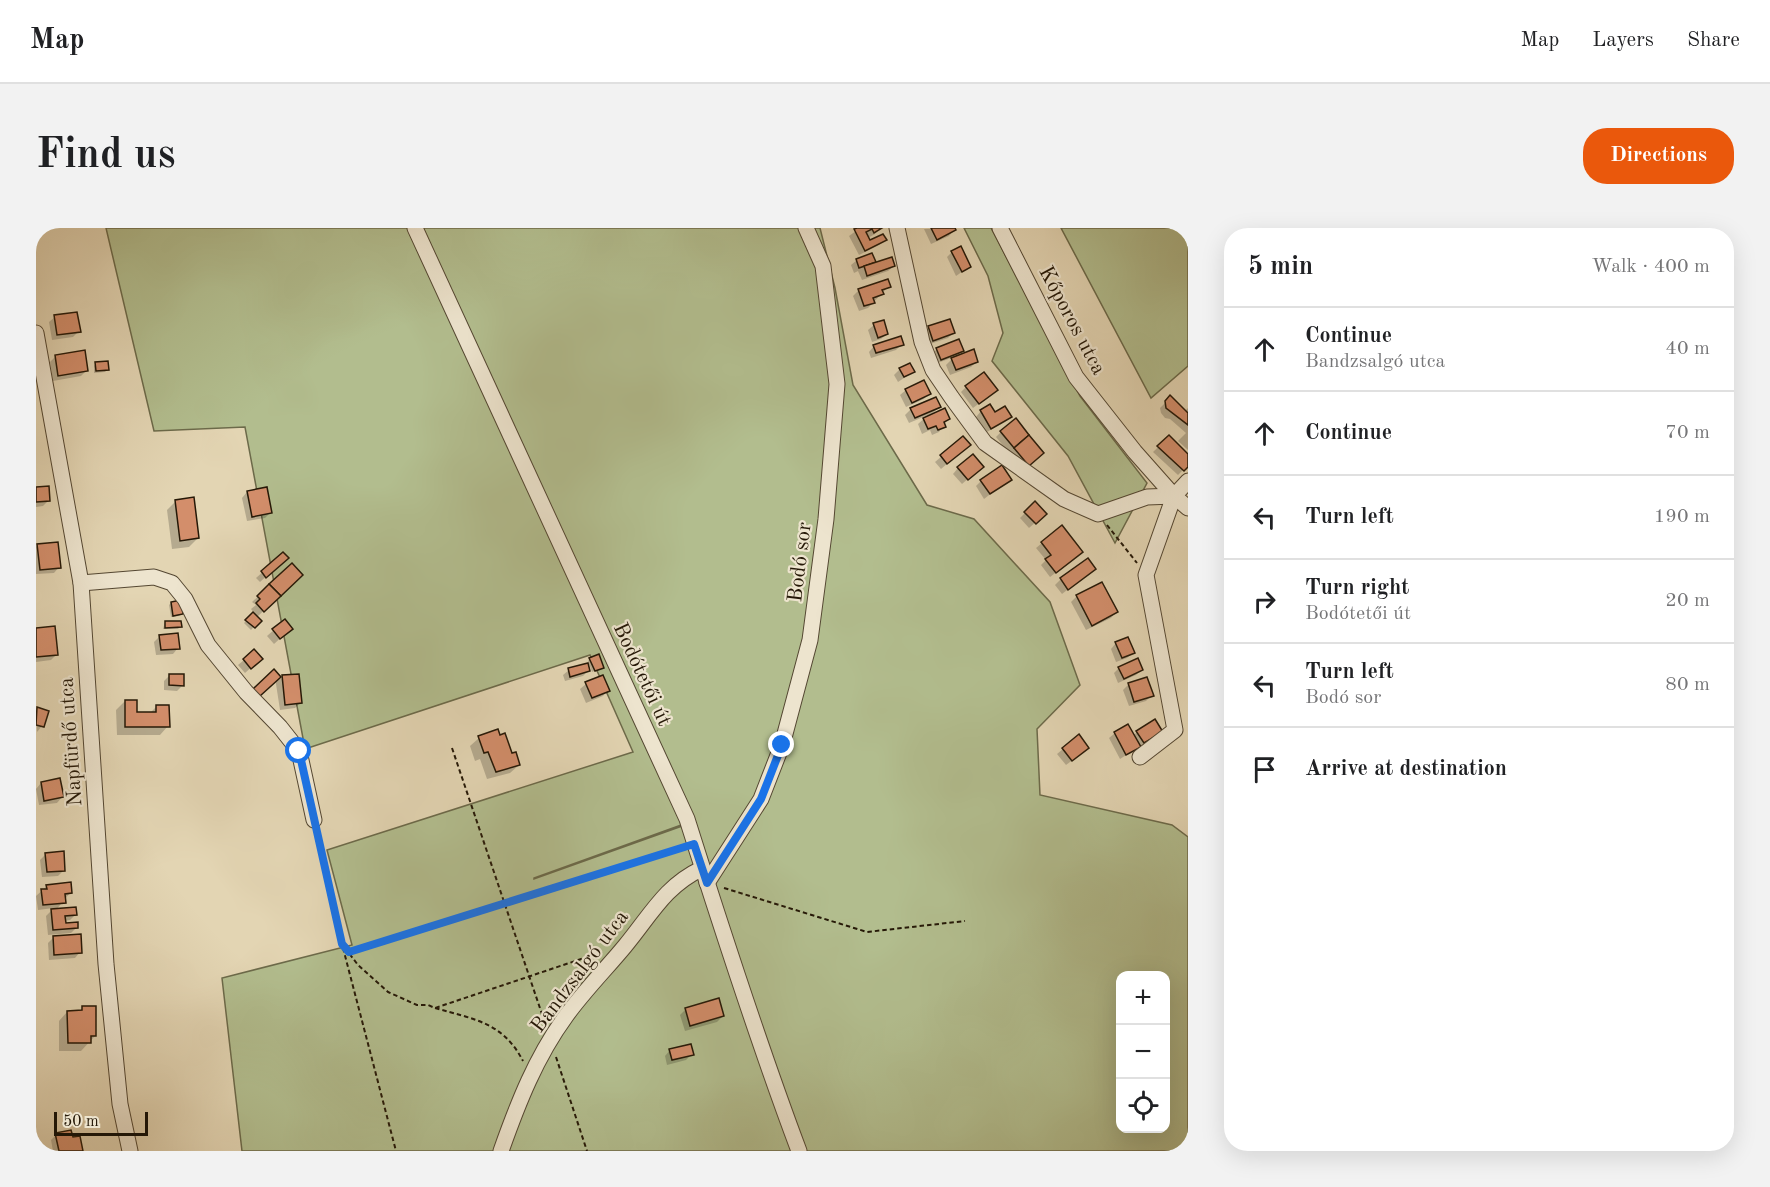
<!DOCTYPE html>
<html lang="en">
<head>
<meta charset="utf-8">
<style>
  body { margin:0; font-family:"Old Standard TT",serif; background:#f2f2f2; color:#202124 }
  .controls { position:absolute; right:18px; bottom:18px; display:grid; overflow:hidden; border-radius:12px; box-shadow:0 6px 24px #0002 }
  .controls button { width:54px; height:54px; display:grid; place-items:center; padding:0; border:0; border-bottom:2px solid #e0e0e0; background:#fff; color:#202124; font:30px sans-serif }
  .scale { position:absolute; left:18px; bottom:15px; width:94px; box-sizing:border-box; padding-left:6px; border:3px solid #251807; border-top:0; font-size:16px; line-height:21px; white-space:nowrap; color:#251807; -webkit-text-stroke:4px #ede4ce; paint-order:stroke }
  .stop { position:absolute; width:18px; height:18px; margin:-14px; border:4px solid #1a73e8; border-radius:50%; background:#fff }
  .stop.end { background:#1a73e8; border-color:#fff; box-shadow:0 2px 6px #0008 }
  .list { margin:0; padding:0; list-style:none }
  h2 { display:flex; justify-content:space-between; align-items:center; height:78px; margin:0; padding:0 24px; font-size:26px }
  h2 small { font-size:20px; font-weight:400; color:#757577 }
  .list li { display:grid; grid-template-columns:39px 1fr auto; gap:18px; align-items:center; box-sizing:border-box; height:84px; padding:0 24px; border-top:2px solid #e0e0e0 }
  .list b { display:block; font-size:22px; white-space:nowrap }
  .list p { margin:0; font-size:20px; white-space:nowrap; color:#757577 }
  .list em { font-size:20px; font-style:normal; color:#757577 }
  .icon { flex:none; width:33px; height:33px; fill:none; stroke:currentColor; stroke-width:2; stroke-linecap:round; stroke-linejoin:round }
  .map { position:relative; flex:none; width:1152px; height:923px; overflow:hidden; border-radius:24px }
  header { display:flex; align-items:center; gap:36px; box-sizing:border-box; height:84px; padding:0 30px; background:#fff; border-bottom:2px solid #e0e0e0 }
  header strong { font-size:28px }
  nav { display:flex; gap:33px; margin-inline-start:auto; font-size:21px }
  .intro { display:flex; align-items:center; justify-content:space-between; box-sizing:border-box; height:144px; padding:0 36px }
  h1 { margin:0; font-size:42px }
  .button { padding:15px 27px; border-radius:24px; background:#ea580c; color:#fff; font-size:21px; font-weight:700 }
  main { display:flex; gap:36px; padding:0 36px }
  aside { flex:1; background:#fff; border-radius:24px; box-shadow:0 6px 24px #0002 }
  .map>svg:first-child { display:block }
  .green { fill:#b2bd8e; stroke:#6c6a4a; stroke-width:1.5; fill-rule:evenodd }
  .shadow { fill:#0003 }
  .building { fill:#d38e6b; stroke:#251807; stroke-width:1.5 }
  .lines { fill:none; stroke-linecap:round; stroke-linejoin:round }
  .street-casing { stroke:#544732; stroke-width:17 }
  .path { stroke:#251807; stroke-width:2; stroke-dasharray:4.5 3; stroke-linecap:butt }
  .street { stroke:#ede4ce; stroke-width:15 }
  .route { stroke:#1a73e8; stroke-width:8 }
  .labels { text-anchor:middle; stroke-width:4.5; stroke-linejoin:round; paint-order:stroke }
  .street-label { font-size:21px; fill:#251807; stroke:#ede4ce }
</style>
</head>
<body>
<header>
<strong>Map</strong>
<nav><a>Map</a><a>Layers</a><a>Share</a></nav>
</header>
<div class="intro"><h1>Find us</h1><a class="button">Directions</a></div>
<main>
<div class="map">
<svg width="1152" height="923" viewBox="0 0 1152 923">
  <rect width="100%" height="100%" fill="#e3d5b3"/>
  <filter id="stains"><feTurbulence type="fractalNoise" baseFrequency=".00333" numOctaves="4"/><feColorMatrix values="0 0 0 0 .2 0 0 0 0 .09 0 0 0 0 .02 0 0 0 .5 -.17"/></filter>
  <radialGradient id="worn" r=".72"><stop offset=".6" stop-color="#630" stop-opacity="0"/><stop offset="1" stop-color="#630" stop-opacity=".3"/></radialGradient>
  <g class="green">
    <path d="M 70,0 L 784,0 L 799,60 L 817,157 L 891,277 L 938,291 L 1014,374 L 1044,457 L 1001,501 L 1004,567 L 1136,597 L 1152,609 L 1152,923 L 206,923 L 186,750 L 316,717 L 291,622 L 597,524 L 554,427 L 269,521 L 209,199 L 118,203 ZM 648,596 L 646,598 L 498,651 L 498,650 ZM 1084,748 L 1130,748 L 1130,900 L 1084,900 Z"/>
    <polygon points="928,0 955,0 1044,168 1111,255 1079,315 1032,228 956,133 967,105 952,48"/>
    <polygon points="1025,0 1152,0 1152,138 1115,170"/>
  </g>
  <g class="shadow">
    <polygon points="824,0 844,0 839,6 832,10 834,14 849,12 843,17 823,27 813,8"/>
    <polygon points="917,0 918,2 913,8 895,16 888,1"/>
    <polygon points="916,24 933,39 920,48 911,29"/>
    <polygon points="835,27 839,36 858,38 852,43 826,52 822,43 818,45 815,37 821,32"/>
    <polygon points="853,58 832,80 823,83 817,68 823,62"/>
    <polygon points="19,89 43,103 37,109 16,112 13,94"/>
    <polygon points="838,97 851,106 845,111 836,114 832,102"/>
    <polygon points="893,99 917,105 912,110 891,117 887,105"/>
    <polygon points="866,116 860,122 835,130 833,124 838,118"/>
    <polygon points="901,121 926,123 919,130 941,133 935,139 914,147 910,137 918,129 899,136 895,127"/>
    <polygon points="19,129 51,142 45,148 17,153 14,134"/>
    <polygon points="60,135 71,142 69,144 58,145 58,138"/>
    <polygon points="864,141 877,144 862,154 858,147"/>
    <polygon points="930,159 954,167 937,180 925,164"/>
    <polygon points="870,162 893,165 888,171 870,179 864,167"/>
    <polygon points="1134,170 1148,184 1152,180 1152,222 1142,213 1150,205 1134,191 1129,190 1125,185 1124,180"/>
    <polygon points="903,179 894,188 912,191 903,204 896,207 894,202 886,206 882,196 892,187 873,195 869,187 875,181"/>
    <polygon points="945,183 958,186 974,189 969,194 949,205 940,189"/>
    <polygon points="965,204 1006,225 987,242 960,209"/>
    <polygon points="1133,209 1152,228 1152,237 1142,247 1117,224"/>
    <polygon points="927,210 927,222 905,241 899,234"/>
    <polygon points="922,240 940,244 926,256 917,246"/>
    <polygon points="974,251 948,271 940,258 945,253"/>
    <polygon points="0,261 13,272 7,278 0,279"/>
    <polygon points="211,264 235,284 229,290 211,293 206,270"/>
    <polygon points="140,273 162,310 153,319 136,321 131,282"/>
    <polygon points="999,275 1009,286 993,300 984,290"/>
    <polygon points="1006,315 1039,330 1014,349 1005,337 1010,332 1000,320"/>
    <polygon points="2,317 23,339 18,345 0,346 0,319"/>
    <polygon points="247,326 245,335 224,354 220,350"/>
    <polygon points="256,337 265,347 220,390 223,393 215,402 208,395 218,385 215,381 220,377 216,374"/>
    <polygon points="1058,341 1026,366 1019,357 1025,351"/>
    <polygon points="1041,368 1080,384 1075,390 1050,402 1035,374"/>
    <polygon points="135,375 145,386 143,388 135,389 133,377"/>
    <polygon points="248,393 249,406 238,416 231,408"/>
    <polygon points="129,394 144,399 142,401 127,401"/>
    <polygon points="0,401 20,427 15,432 0,434"/>
    <polygon points="124,408 142,420 137,426 120,427 118,414"/>
    <polygon points="1080,415 1097,425 1091,430 1080,434 1075,421"/>
    <polygon points="554,431 566,439 556,444 552,433"/>
    <polygon points="208,432 219,436 209,445 202,437"/>
    <polygon points="1083,440 1106,442 1100,447 1082,455 1078,445"/>
    <polygon points="533,442 552,443 547,448 529,453 527,447"/>
    <polygon points="238,443 245,451 247,449 264,475 259,480 244,482"/>
    <polygon points="133,448 147,457 141,463 128,462 128,453"/>
    <polygon points="550,456 572,462 567,468 550,475 544,461"/>
    <polygon points="1093,456 1116,467 1110,473 1093,478 1087,462"/>
    <polygon points="89,473 100,486 113,486 121,478 132,498 124,507 81,507 80,482"/>
    <polygon points="2,481 6,498 1,504 0,483"/>
    <polygon points="1101,504 1119,509 1084,531 1073,510 1079,505 1097,508"/>
    <polygon points="443,510 475,527 483,537 474,545 451,551 444,531 439,533 434,518"/>
    <polygon points="1027,521 1046,525 1030,537 1021,526"/>
    <polygon points="5,555 26,569 21,575 3,577 0,561"/>
    <polygon points="10,626 28,642 22,648 6,649 4,632"/>
    <polygon points="11,658 34,665 20,682 39,687 34,692 28,693 28,697 41,699 35,705 12,707 10,688 18,680 2,682 0,668"/>
    <polygon points="17,710 44,724 39,730 13,732 12,715"/>
    <polygon points="47,780 59,808 45,823 23,823 23,793 31,784 42,784"/>
    <polygon points="650,781 687,788 681,794 649,803 644,787"/>
    <polygon points="634,822 656,826 650,832 631,837 629,828"/>
    <polygon points="20,907 36,911 45,923 17,923 15,912"/>
  </g>
  <g class="building">
    <polygon points="821,0 846,0 838,5 836,1 830,4 834,12 847,6 851,12 829,23 818,1"/>
    <polygon points="895,0 919,0 920,2 901,12"/>
    <polygon points="925,18 935,39 926,44 915,23"/>
    <polygon points="836,25 840,34 823,40 820,31"/>
    <polygon points="856,29 859,38 831,48 828,38"/>
    <polygon points="852,51 855,59 846,62 848,66 837,70 839,75 828,78 822,61"/>
    <polygon points="41,84 45,104 21,107 18,87"/>
    <polygon points="914,91 919,105 897,113 892,98"/>
    <polygon points="848,92 852,106 842,110 837,95"/>
    <polygon points="865,108 868,117 840,125 837,117"/>
    <polygon points="923,111 928,123 905,132 900,120"/>
    <polygon points="938,121 942,134 920,142 915,130"/>
    <polygon points="49,122 52,143 22,148 19,127"/>
    <polygon points="72,133 73,142 60,143 59,134"/>
    <polygon points="874,135 879,144 868,149 863,140"/>
    <polygon points="948,144 962,162 943,176 929,158"/>
    <polygon points="888,152 895,166 876,175 869,161"/>
    <polygon points="1134,167 1152,185 1152,197 1130,180 1129,173"/>
    <polygon points="900,169 905,179 879,190 874,180"/>
    <polygon points="954,176 959,184 969,178 976,189 955,201 944,182"/>
    <polygon points="909,180 914,191 908,194 910,199 902,202 900,198 892,201 887,190"/>
    <polygon points="980,190 993,207 978,220 964,203"/>
    <polygon points="993,207 1008,225 993,238 978,220"/>
    <polygon points="1133,207 1152,226 1152,239 1148,243 1121,218"/>
    <polygon points="927,208 935,217 911,236 904,227"/>
    <polygon points="937,226 948,239 932,252 921,239"/>
    <polygon points="966,237 976,252 954,266 944,252"/>
    <polygon points="13,258 14,273 0,274 0,259"/>
    <polygon points="231,259 236,285 216,289 211,263"/>
    <polygon points="158,269 163,310 144,313 139,272"/>
    <polygon points="999,273 1011,286 1000,296 988,284"/>
    <polygon points="1026,297 1047,324 1020,345 1009,331 1015,327 1005,314"/>
    <polygon points="22,314 25,340 4,342 1,316"/>
    <polygon points="247,324 253,330 230,350 225,343"/>
    <polygon points="1052,330 1060,341 1032,362 1024,350"/>
    <polygon points="256,335 267,347 245,368 233,356"/>
    <polygon points="1066,354 1082,384 1056,398 1040,367"/>
    <polygon points="233,356 245,368 228,384 220,375 224,371 221,368"/>
    <polygon points="145,372 147,386 137,388 135,374"/>
    <polygon points="217,384 226,393 219,400 209,392"/>
    <polygon points="249,391 257,401 244,411 236,401"/>
    <polygon points="129,393 145,393 146,399 129,400"/>
    <polygon points="19,398 22,427 0,429 0,400"/>
    <polygon points="142,405 144,421 125,422 123,407"/>
    <polygon points="1092,409 1099,425 1086,430 1079,414"/>
    <polygon points="218,421 227,431 215,441 207,431"/>
    <polygon points="563,426 568,440 559,443 553,430"/>
    <polygon points="1102,430 1107,442 1088,451 1082,439"/>
    <polygon points="552,435 554,443 534,449 532,440"/>
    <polygon points="238,441 245,449 224,468 217,461"/>
    <polygon points="133,446 148,446 148,458 133,457"/>
    <polygon points="263,446 266,475 249,477 246,447"/>
    <polygon points="567,447 574,463 556,470 549,454"/>
    <polygon points="1111,449 1118,468 1098,474 1092,455"/>
    <polygon points="89,472 101,472 101,484 120,484 120,477 133,477 134,499 89,499"/>
    <polygon points="1,479 13,483 8,499 0,497"/>
    <polygon points="1119,491 1127,504 1108,515 1100,503"/>
    <polygon points="1092,496 1105,519 1090,527 1078,504"/>
    <polygon points="462,501 464,507 469,505 476,525 480,524 484,537 460,544 452,524 448,525 442,508"/>
    <polygon points="1043,506 1053,520 1036,533 1026,520"/>
    <polygon points="24,550 28,569 8,573 5,554"/>
    <polygon points="28,623 29,643 11,644 9,625"/>
    <polygon points="35,654 36,665 29,666 30,675 7,677 5,661 11,661 10,657"/>
    <polygon points="40,679 41,687 29,688 30,695 42,694 42,700 17,702 15,681"/>
    <polygon points="45,706 46,725 18,727 17,708"/>
    <polygon points="683,770 688,788 654,798 649,780"/>
    <polygon points="46,778 60,778 60,808 55,808 55,815 32,815 31,783 46,782"/>
    <polygon points="655,816 658,827 636,832 633,821"/>
    <polygon points="35,902 37,909 44,908 47,923 23,923 19,905"/>
  </g>
  <g class="lines">
    <defs>
      <g id="street">
        <path d="M 379,0 L 651,591 C 686,702 722,814 763,923"/>
        <polyline points="861,0 886,114 897,142 916,170 949,215 1028,271 1062,286 1111,269 1138,268"/>
        <polyline points="964,0 1040,149 1099,224 1138,268 1152,280"/>
        <polyline points="0,105 45,355 70,736 84,876 94,923"/>
        <polyline points="45,355 118,349 136,355 149,371 172,417 210,464 244,499 263,523 278,592"/>
        <polyline points="1104,529 1139,502 1110,347 1138,268 1152,253"/>
        <polyline points="671,655 725,571 746,517 774,412 790,291 801,156 787,38 770,0"/>
        <path d="M 465,923 C 482,875 500,829 530,788 C 548,763 570,741 589,718 C 614,688 629,658 665,641"/>
      </g>
    </defs>
    <use href="#street" class="street-casing"/>
    <g class="path">
      <polyline points="1071,297 1101,335"/>
      <polyline points="416,520 509,795"/>
      <polyline points="280,604 306,716 322,737 352,764 381,777 392,777 399,780 566,724"/>
      <polyline points="688,660 831,704 929,693"/>
      <polyline points="307,720 360,923"/>
      <polyline points="313,724 645,620"/>
      <path d="M 399,780 C 437,791 467,794 487,833"/>
      <polyline points="520,829 551,923"/>
    </g>
    <use href="#street" class="street"/>
  </g>
  <g class="lines">
    <polyline class="route" points="263,523 306,716 313,724 658,616 671,655 725,571 746,517"/>
  </g>
  <g class="labels">
    <g class="street-label">
      <text transform="translate(1037 92) rotate(62)" y="7">Kőporos utca</text>
      <text transform="translate(763 334) rotate(-83)" y="7">Bodó sor</text>
      <text transform="translate(607 446) rotate(65)" y="7">Bodótetői út</text>
      <text transform="translate(34 514) rotate(-94)" y="7">Napfürdő utca</text>
      <text transform="translate(543 743) rotate(-53)" y="7">Bandzsalgó utca</text>
    </g>
  </g>
  <rect width="100%" height="100%" filter="url(#stains)"/>
  <rect width="100%" height="100%" fill="url(#worn)"/>
</svg>
<div class="controls">
<button>+</button>
<button>−</button>
<button><svg class="icon" aria-label="locate" viewBox="0 0 24 24"><circle cx="12" cy="12" r="6"/><path d="M12 2v4M12 18v4M2 12h4M18 12h4"/></svg></button>
</div>
<div class="scale">50 m</div>
<div class="stop" style="left:263px;top:523px"></div>
<div class="stop end" style="left:746px;top:517px"></div>
</div>
<aside>
<h2>5 min<small>Walk · 400 m</small></h2>
<ul class="list">
<li><svg class="icon" aria-label="ahead" viewBox="0 0 24 24"><path d="M12 20V5M6 11l6-6 6 6"/></svg><div><b>Continue</b><p>Bandzsalgó utca</p></div><em>40 m</em></li>
<li><svg class="icon" aria-label="ahead" viewBox="0 0 24 24"><path d="M12 20V5M6 11l6-6 6 6"/></svg><div><b>Continue</b></div><em>70 m</em></li>
<li><svg class="icon" aria-label="left" viewBox="0 0 24 24"><path d="M17 20v-9H6M10 6l-5 5 5 5"/></svg><div><b>Turn left</b></div><em>190 m</em></li>
<li><svg class="icon" aria-label="right" viewBox="0 0 24 24"><path d="M7 20v-9h11M14 6l5 5-5 5"/></svg><div><b>Turn right</b><p>Bodótetői út</p></div><em>20 m</em></li>
<li><svg class="icon" aria-label="left" viewBox="0 0 24 24"><path d="M17 20v-9H6M10 6l-5 5 5 5"/></svg><div><b>Turn left</b><p>Bodó sor</p></div><em>80 m</em></li>
<li><svg class="icon" aria-label="arrive" viewBox="0 0 24 24"><path d="M6 21V4h12l-3 4 3 4H6"/></svg><div><b>Arrive at destination</b></div></li>
</ul>
</aside>
</main>
</body>
</html>
